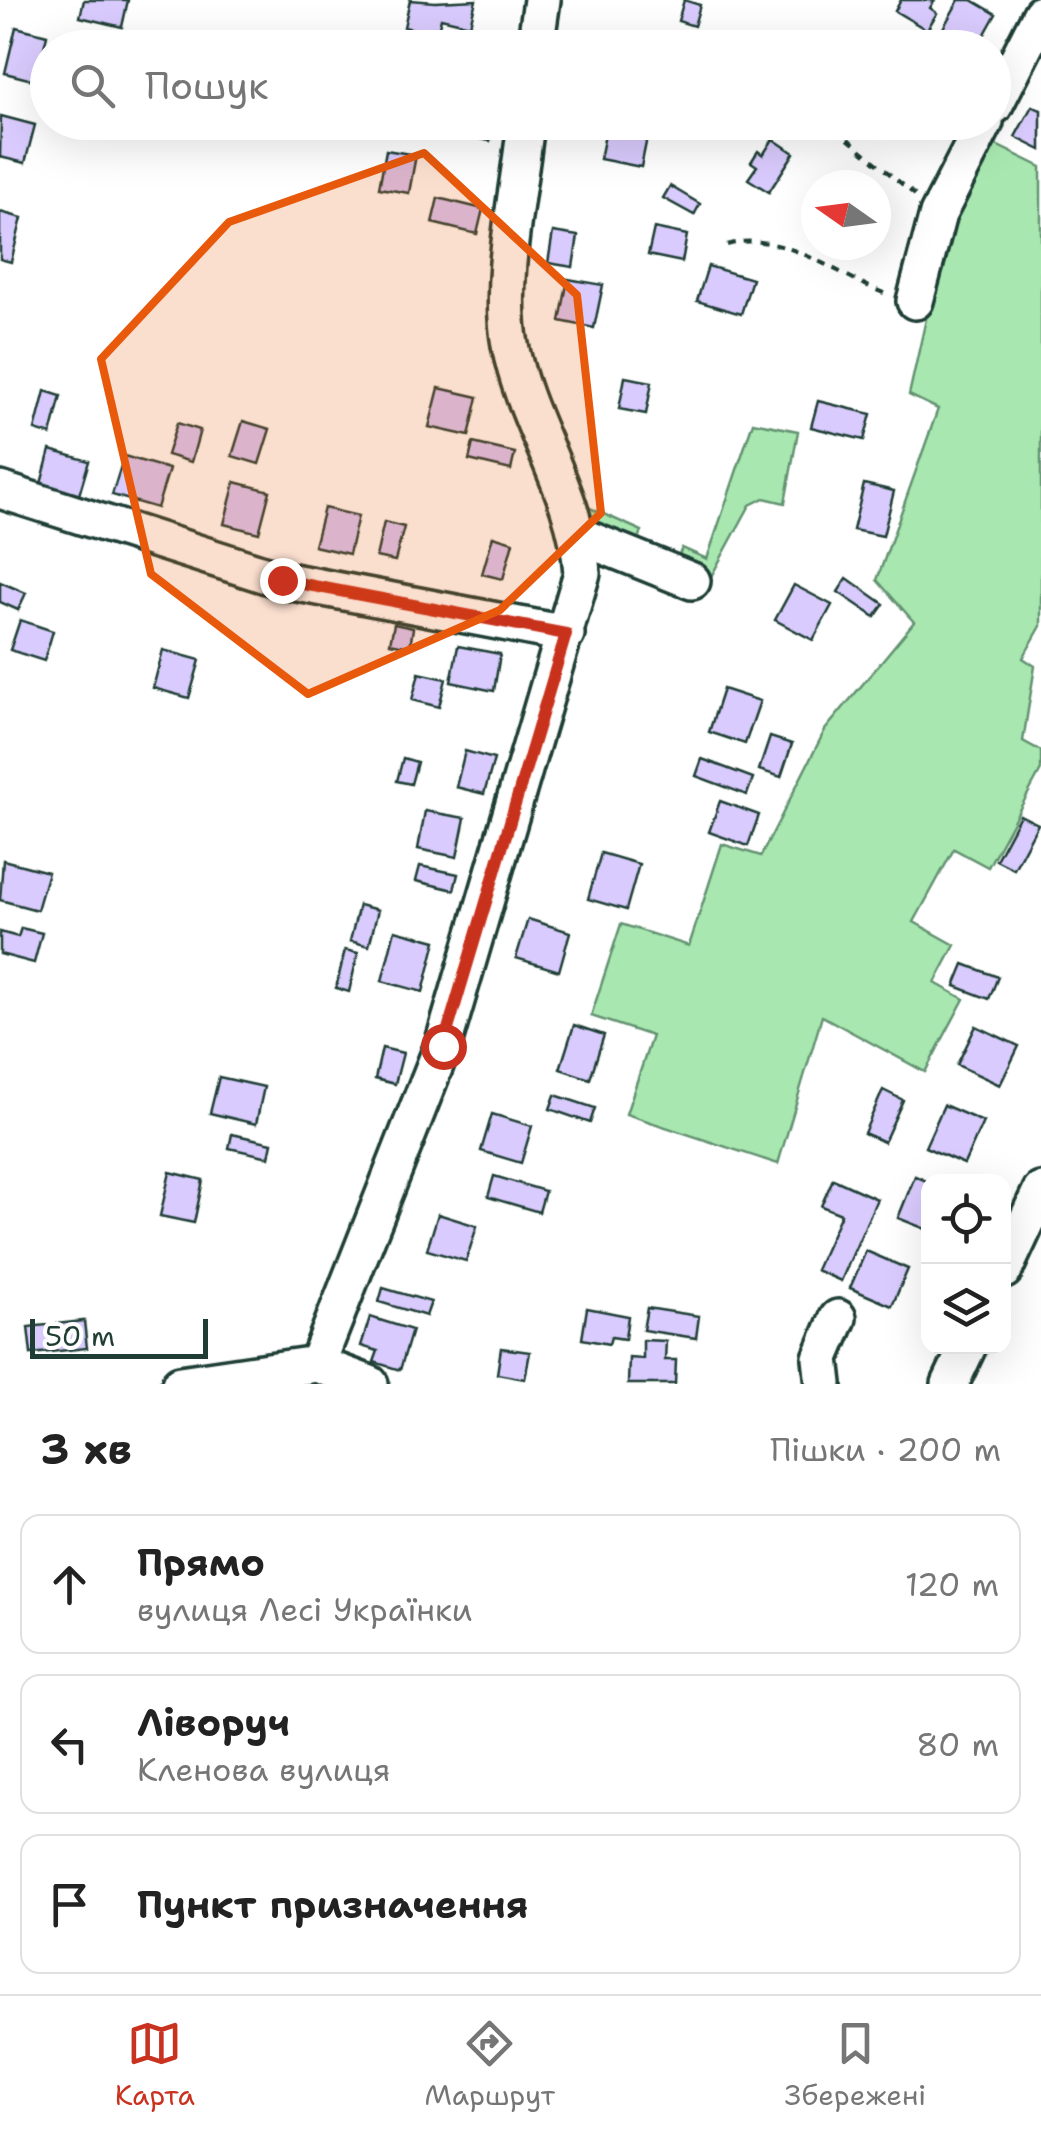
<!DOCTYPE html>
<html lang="uk">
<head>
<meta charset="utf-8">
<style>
  body { margin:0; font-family:"Shantell Sans",sans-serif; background:#f6f6f6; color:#222 }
  .controls { position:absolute; right:30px; bottom:30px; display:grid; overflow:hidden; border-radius:20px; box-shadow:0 10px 40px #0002 }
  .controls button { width:90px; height:90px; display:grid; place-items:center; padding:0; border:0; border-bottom:2px solid #e0e0e0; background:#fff; color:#222; font:50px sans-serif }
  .compass { position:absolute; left:801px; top:170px; width:90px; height:90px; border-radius:50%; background:#fff; box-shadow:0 10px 40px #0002; rotate:284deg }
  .scale { position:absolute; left:30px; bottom:25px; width:178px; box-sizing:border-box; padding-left:10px; border:5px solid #1f3d34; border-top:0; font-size:28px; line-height:35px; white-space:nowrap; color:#1f3d34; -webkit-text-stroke:8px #fff; paint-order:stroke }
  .stop { position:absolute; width:30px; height:30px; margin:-22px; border:8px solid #c8321e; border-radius:50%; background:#fff }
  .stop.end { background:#c8321e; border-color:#fff; box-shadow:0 2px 10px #0008 }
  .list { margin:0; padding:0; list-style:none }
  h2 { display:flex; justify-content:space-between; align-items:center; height:130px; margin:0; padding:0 40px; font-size:42px }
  h2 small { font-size:32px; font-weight:400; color:#767676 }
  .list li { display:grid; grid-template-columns:65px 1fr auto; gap:30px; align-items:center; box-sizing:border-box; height:140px; margin:0 20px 20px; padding:0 20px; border:2px solid #e0e0e0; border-radius:20px }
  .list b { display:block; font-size:38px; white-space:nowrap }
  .list p { margin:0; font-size:32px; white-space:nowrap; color:#767676 }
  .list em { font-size:32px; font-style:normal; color:#767676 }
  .icon { flex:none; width:55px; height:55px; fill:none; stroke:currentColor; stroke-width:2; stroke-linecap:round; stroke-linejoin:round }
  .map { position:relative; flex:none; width:1041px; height:1384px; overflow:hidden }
  .search { position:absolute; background:#fff; box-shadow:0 10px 40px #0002; left:30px; right:30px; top:30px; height:110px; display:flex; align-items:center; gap:25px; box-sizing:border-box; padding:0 35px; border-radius:55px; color:#767676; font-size:38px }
  .sheet { height:610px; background:#fff }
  nav { display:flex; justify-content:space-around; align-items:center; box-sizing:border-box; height:140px; border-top:2px solid #e0e0e0; background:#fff; font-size:28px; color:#767676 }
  nav a { display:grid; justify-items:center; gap:5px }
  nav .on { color:#c8321e }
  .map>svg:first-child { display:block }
  .green { fill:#a8e8b0; stroke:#649272; stroke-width:2.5 }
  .building { fill:#d9cbfd; stroke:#1f3d34; stroke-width:2.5 }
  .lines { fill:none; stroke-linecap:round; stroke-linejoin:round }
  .minor-casing { stroke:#1f3d34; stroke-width:42 }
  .path { stroke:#1f3d34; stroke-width:4; stroke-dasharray:8 8; stroke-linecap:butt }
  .minor { stroke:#fff; stroke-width:35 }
  .route { stroke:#c8321e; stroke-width:12 }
  .marked { fill:#e8590c; fill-opacity:0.2; stroke:#e8590c; stroke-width:8; stroke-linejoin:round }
</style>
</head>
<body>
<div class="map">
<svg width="1041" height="1384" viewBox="0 0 1041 1384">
  <rect width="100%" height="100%" fill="#fff"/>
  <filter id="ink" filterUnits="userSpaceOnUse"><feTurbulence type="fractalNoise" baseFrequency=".01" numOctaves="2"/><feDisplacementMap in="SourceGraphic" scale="20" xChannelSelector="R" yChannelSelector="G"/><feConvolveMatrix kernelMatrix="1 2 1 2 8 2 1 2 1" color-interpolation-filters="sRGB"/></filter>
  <g filter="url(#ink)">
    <g class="green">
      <polygon points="988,141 1041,167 1041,626 1023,658 1035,666 1023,741 1041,751 1041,770 988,867 954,849 914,922 955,945 935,983 964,999 925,1072 822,1016 778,1164 626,1114 652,1036 591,1016 621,924 689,946 722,844 761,856 825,730 914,622 877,580 938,409 909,395 949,216"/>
      <polygon points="753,422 798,431 785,503 764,498 750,505 701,595 594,554 581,504 642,531 635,549 674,566 682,548 707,559"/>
    </g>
    <g class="building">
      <polygon points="84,0 128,0 122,27 80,17"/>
      <polygon points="410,0 435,2 476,0 470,25 441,18 437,35 404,27"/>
      <polygon points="684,0 700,5 694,26 678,21"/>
      <polygon points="901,0 935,0 930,8 937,13 927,30 895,11"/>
      <polygon points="959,0 972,0 996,14 977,48 942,30"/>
      <polygon points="16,27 47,35 36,81 5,73"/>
      <polygon points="674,33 693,39 690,48 669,48"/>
      <polygon points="78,34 102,40 100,48 75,48"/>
      <polygon points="1032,106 1041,110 1041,150 1015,137"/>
      <polygon points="1,116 35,125 25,163 0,157"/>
      <polygon points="442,122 494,122 490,141 440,131"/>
      <polygon points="607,125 648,133 641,167 600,159"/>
      <polygon points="773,139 794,153 769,192 748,179 757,166 751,162 758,151 763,155"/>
      <polygon points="386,150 416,155 409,193 379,188"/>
      <polygon points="670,186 700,204 694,215 663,198"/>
      <polygon points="438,198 483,209 477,234 432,223"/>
      <polygon points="0,212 22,218 11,262 0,259"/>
      <polygon points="654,228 687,235 682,262 648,255"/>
      <polygon points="553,232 578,236 573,267 548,263"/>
      <polygon points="708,266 752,279 741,314 697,301"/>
      <polygon points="568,279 603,285 594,328 560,321"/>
      <polygon points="625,377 652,382 646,414 619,409"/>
      <polygon points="439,388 478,397 469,436 429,427"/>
      <polygon points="45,391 61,396 51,435 35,430"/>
      <polygon points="818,401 871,414 864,440 811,427"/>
      <polygon points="243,421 270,429 259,464 232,456"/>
      <polygon points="177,423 200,430 191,462 167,455"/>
      <polygon points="473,443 515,453 511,470 469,460"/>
      <polygon points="50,450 89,461 79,495 41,484"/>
      <polygon points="124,456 169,469 157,508 112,495"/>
      <polygon points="235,482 270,491 259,533 224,524"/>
      <polygon points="864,484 894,491 883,536 853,530"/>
      <polygon points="324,508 358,516 349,554 314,546"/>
      <polygon points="384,522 404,527 395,561 376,557"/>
      <polygon points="493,536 513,542 503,579 482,574"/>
      <polygon points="847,578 884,604 875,617 838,592"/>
      <polygon points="0,582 26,593 18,610 0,602"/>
      <polygon points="794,585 832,605 813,640 775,620"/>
      <polygon points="20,620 53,631 44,661 10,650"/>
      <polygon points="394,624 413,628 410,647 390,643"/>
      <polygon points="458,646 500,654 494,691 451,682"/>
      <polygon points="163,650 200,660 189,698 153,688"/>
      <polygon points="419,673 446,679 439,707 412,700"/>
      <polygon points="723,689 760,701 745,744 709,732"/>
      <polygon points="770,737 792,744 781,777 759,770"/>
      <polygon points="465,751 494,759 484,794 456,787"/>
      <polygon points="403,758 417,762 411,784 397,781"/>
      <polygon points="702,759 753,778 747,795 696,776"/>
      <polygon points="720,801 759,815 748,846 709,832"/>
      <polygon points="425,811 465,818 457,857 418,849"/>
      <polygon points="1020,815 1038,824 1014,869 996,860"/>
      <polygon points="601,853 639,864 626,910 588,899"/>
      <polygon points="3,860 48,872 37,910 0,900"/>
      <polygon points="420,866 458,874 454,890 416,881"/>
      <polygon points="359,905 378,910 369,946 350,941"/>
      <polygon points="528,919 570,932 559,971 516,958"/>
      <polygon points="21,928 42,933 34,963 0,954 0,932 18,937"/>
      <polygon points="395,930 436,941 423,992 382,981"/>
      <polygon points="345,950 358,953 349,992 336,988"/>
      <polygon points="964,964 998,977 989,999 955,986"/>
      <polygon points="574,1025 604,1035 590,1079 560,1069"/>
      <polygon points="976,1026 1019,1046 1000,1085 957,1065"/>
      <polygon points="382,1048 403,1053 395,1084 375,1079"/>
      <polygon points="219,1077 264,1087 256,1124 210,1113"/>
      <polygon points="883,1090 903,1100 884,1142 864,1133"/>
      <polygon points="555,1095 595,1108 590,1123 550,1109"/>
      <polygon points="944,1105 983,1122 964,1164 925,1147"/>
      <polygon points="492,1114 532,1126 521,1163 481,1151"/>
      <polygon points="232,1134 272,1143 269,1157 229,1148"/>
      <polygon points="170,1172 203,1180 194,1223 160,1216"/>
      <polygon points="494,1176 545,1191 539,1212 488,1197"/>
      <polygon points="915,1176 929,1182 928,1230 898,1218"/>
      <polygon points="833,1179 877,1199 841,1281 816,1270 841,1214 821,1206"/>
      <polygon points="438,1214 477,1226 466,1261 427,1250"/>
      <polygon points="866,1251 908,1269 892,1306 850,1288"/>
      <polygon points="383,1288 431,1302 426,1316 379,1302"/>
      <polygon points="587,1308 628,1316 625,1339 611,1337 609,1344 582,1339"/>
      <polygon points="647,1308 699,1316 696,1338 643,1330"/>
      <polygon points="370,1317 412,1330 400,1370 374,1362 378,1351 361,1346"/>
      <polygon points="84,1321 87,1348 31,1354 28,1327"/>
      <polygon points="643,1340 666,1341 665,1360 676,1360 675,1384 628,1384 629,1358 643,1359"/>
      <polygon points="501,1348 530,1352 525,1379 497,1374"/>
    </g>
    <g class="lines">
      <defs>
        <g id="minor">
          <polyline points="535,48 542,0"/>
          <polyline points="994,106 1041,14"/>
          <polyline points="915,301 938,214 985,122"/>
          <polyline points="0,490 282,580 566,634"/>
          <polyline points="580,536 692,581"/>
          <polyline points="1004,1270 1041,1191"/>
          <path d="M 317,1364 L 443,1045 L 582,573 C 577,492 525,424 510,345 C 498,279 519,190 526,122"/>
          <polyline points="180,1384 317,1364 370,1384"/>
          <polyline points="824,1384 821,1358 838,1318"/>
          <polyline points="950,1384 968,1346"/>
        </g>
      </defs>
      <use href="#minor" class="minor-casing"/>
      <g class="path">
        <polyline points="821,122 836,129 915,195"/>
        <path d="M 727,245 C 780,228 838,276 886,294"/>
      </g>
      <use href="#minor" class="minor"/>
    </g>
  </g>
  <g class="lines" filter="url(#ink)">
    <polyline class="route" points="282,580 566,634 443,1046"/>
  </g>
  <path class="marked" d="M 424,153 L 577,295 L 601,513 L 500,610 L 308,694 L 151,574 L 101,359 L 229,222 Z"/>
</svg>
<div class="controls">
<button><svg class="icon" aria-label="locate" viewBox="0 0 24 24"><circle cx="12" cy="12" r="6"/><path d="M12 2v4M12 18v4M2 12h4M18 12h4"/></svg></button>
<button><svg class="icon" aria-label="layers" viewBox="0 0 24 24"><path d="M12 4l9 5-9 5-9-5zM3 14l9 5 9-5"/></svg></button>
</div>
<svg class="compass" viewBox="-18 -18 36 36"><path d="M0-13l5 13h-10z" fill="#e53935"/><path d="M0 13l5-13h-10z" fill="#767676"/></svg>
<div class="scale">50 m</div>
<div class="stop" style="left:443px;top:1046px"></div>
<div class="stop end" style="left:282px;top:580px"></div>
<div class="search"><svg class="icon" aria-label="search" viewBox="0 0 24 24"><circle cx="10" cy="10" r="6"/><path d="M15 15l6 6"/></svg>Пошук</div>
</div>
<section class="sheet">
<h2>3 хв<small>Пішки · 200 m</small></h2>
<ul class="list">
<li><svg class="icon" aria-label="ahead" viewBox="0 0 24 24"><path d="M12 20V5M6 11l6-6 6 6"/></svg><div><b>Прямо</b><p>вулиця Лесі Українки</p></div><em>120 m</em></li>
<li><svg class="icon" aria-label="left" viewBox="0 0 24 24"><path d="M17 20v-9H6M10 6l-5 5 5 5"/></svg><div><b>Ліворуч</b><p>Кленова вулиця</p></div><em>80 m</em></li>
<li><svg class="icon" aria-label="arrive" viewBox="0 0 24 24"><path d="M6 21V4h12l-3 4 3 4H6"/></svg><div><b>Пункт призначення</b></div></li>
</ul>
</section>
<nav>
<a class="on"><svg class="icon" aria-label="map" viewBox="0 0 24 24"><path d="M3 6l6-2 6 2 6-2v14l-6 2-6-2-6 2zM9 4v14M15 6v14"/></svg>Карта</a>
<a><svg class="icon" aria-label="directions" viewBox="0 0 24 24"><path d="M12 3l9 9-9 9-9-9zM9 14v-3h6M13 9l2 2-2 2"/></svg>Маршрут</a>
<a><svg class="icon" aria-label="saved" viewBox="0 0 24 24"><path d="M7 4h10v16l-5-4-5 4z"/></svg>Збережені</a>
</nav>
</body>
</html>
